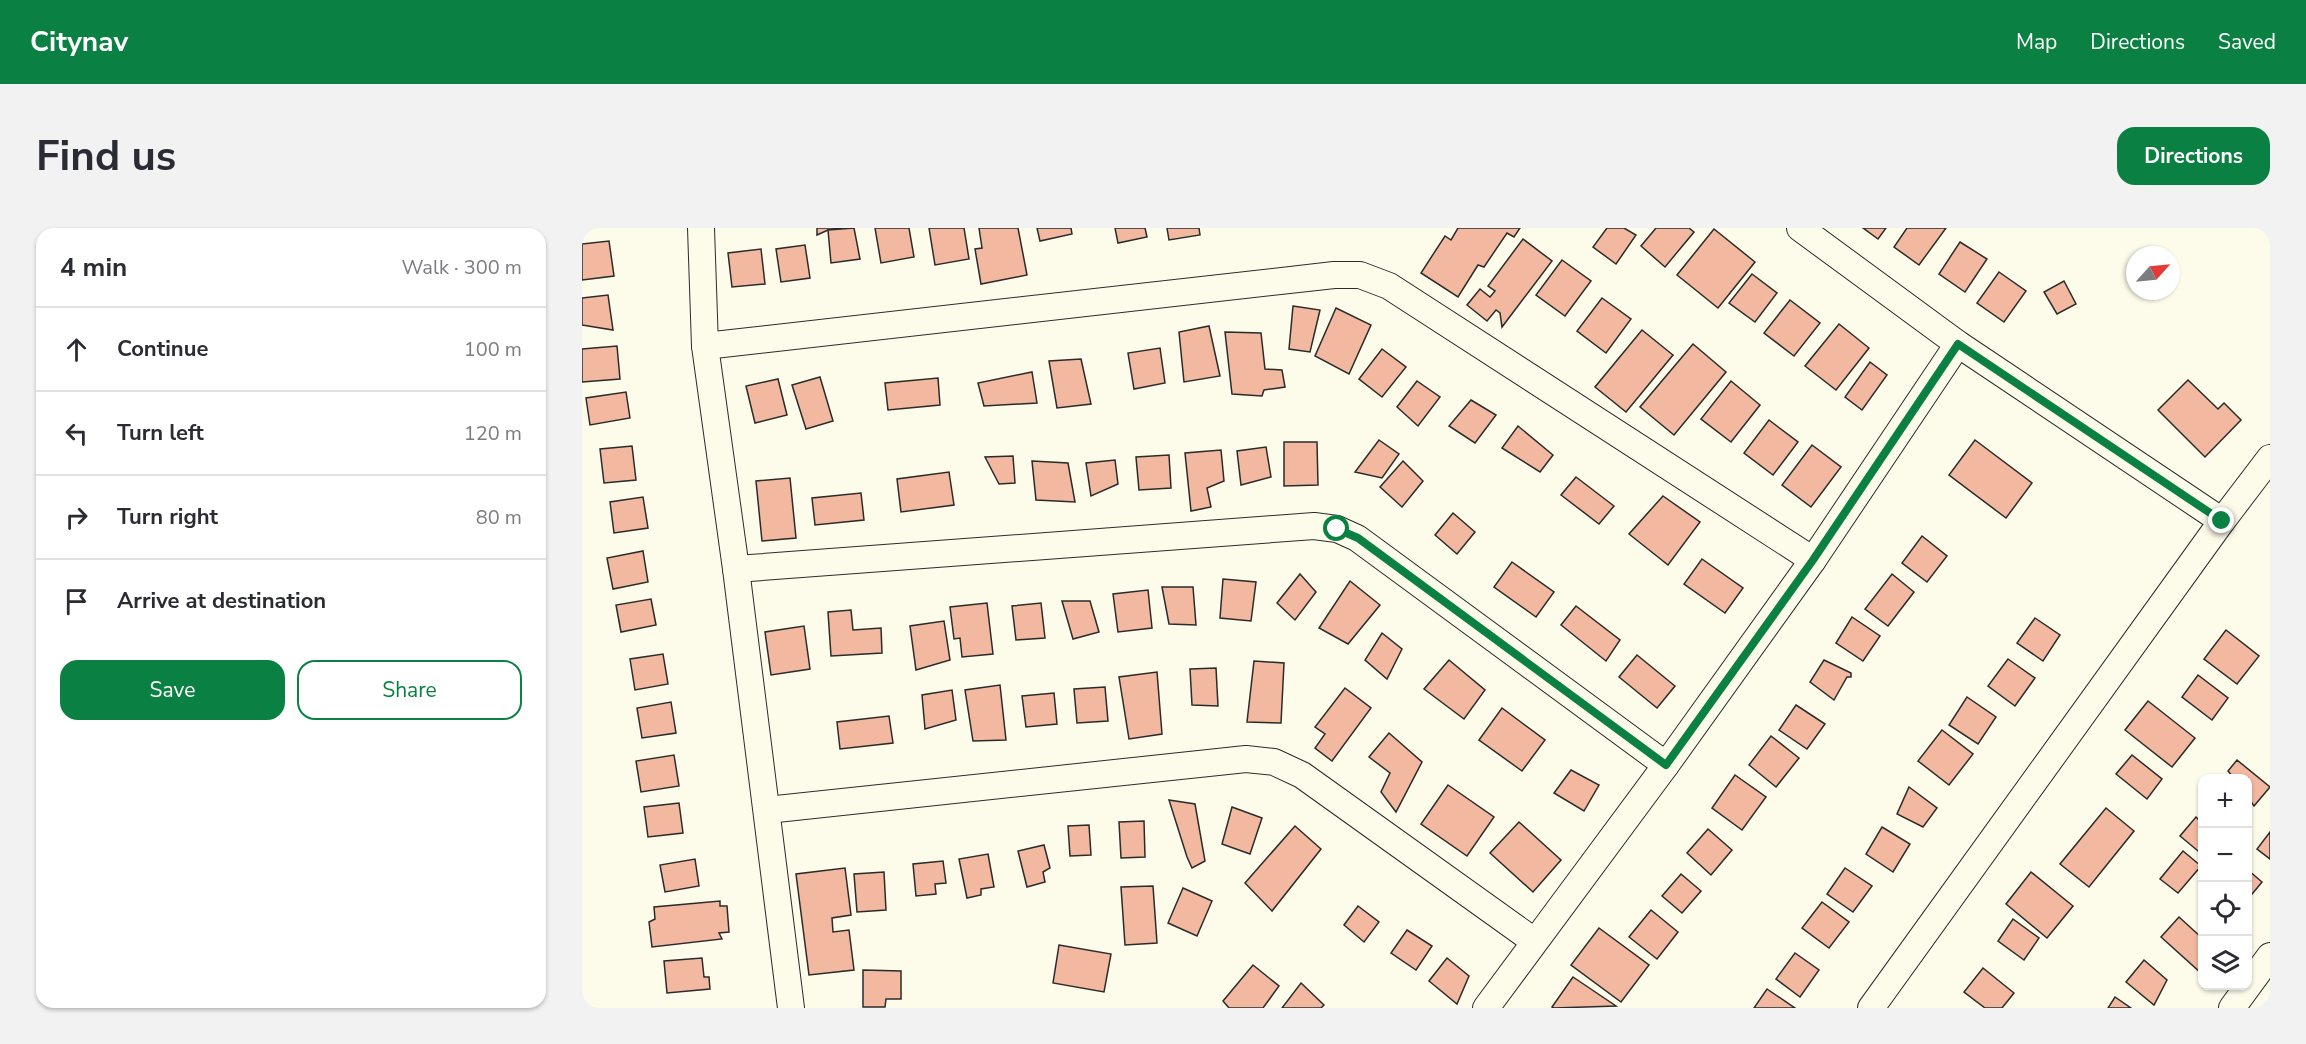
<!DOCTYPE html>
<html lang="en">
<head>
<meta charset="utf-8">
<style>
  body { margin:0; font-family:"Nunito Sans",sans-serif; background:#f2f2f3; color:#2b2b33 }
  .controls { position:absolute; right:18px; bottom:18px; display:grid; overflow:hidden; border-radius:12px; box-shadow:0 2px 4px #0004 }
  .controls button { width:54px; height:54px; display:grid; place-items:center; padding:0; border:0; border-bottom:2px solid #e1e1e2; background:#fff; color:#2b2b33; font:30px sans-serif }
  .compass { position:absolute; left:1544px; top:18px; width:54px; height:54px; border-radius:50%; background:#fff; box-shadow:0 2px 4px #0004; rotate:63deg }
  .stop { position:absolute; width:18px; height:18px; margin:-14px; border:4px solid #0b8043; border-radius:50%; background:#fff }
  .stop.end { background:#0b8043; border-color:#fff; box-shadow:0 2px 6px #0008 }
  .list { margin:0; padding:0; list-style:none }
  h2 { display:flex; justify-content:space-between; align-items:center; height:78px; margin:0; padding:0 24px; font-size:26px }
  h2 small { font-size:20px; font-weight:400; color:#7c7c81 }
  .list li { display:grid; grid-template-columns:39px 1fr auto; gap:18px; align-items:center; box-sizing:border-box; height:84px; padding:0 24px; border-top:2px solid #e1e1e2 }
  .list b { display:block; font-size:22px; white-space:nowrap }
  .list em { font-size:20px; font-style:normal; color:#7c7c81 }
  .actions { display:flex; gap:12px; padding:18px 24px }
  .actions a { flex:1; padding:14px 0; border:2px solid #0b8043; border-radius:18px; text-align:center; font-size:21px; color:#0b8043 }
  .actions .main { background:#0b8043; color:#fff }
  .icon { flex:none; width:33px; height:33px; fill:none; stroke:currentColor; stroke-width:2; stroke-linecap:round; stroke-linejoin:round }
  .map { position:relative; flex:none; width:1688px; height:780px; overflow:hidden; border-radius:18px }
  header { display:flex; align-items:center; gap:36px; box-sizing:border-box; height:84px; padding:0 30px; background:#0b8043; color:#fff }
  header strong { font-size:28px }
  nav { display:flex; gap:33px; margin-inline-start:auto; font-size:21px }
  .intro { display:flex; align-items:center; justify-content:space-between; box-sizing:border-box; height:144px; padding:0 36px }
  h1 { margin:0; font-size:42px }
  .button { padding:15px 27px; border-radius:18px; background:#0b8043; color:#fff; font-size:21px; font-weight:700 }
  main { display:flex; gap:36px; padding:0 36px }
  aside { flex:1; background:#fff; border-radius:18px; box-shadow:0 2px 4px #0004 }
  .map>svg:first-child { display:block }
  .building { fill:#f2b8a0; stroke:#2b2b2b; stroke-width:1.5 }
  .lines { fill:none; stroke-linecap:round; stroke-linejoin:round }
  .street-casing { stroke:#2b2b2b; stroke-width:28 }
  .street { stroke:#fdfbea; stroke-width:26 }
  .route { stroke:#0b8043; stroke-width:8 }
</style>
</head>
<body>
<header>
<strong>Citynav</strong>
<nav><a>Map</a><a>Directions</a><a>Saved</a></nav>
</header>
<div class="intro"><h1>Find us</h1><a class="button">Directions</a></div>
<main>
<aside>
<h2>4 min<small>Walk · 300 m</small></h2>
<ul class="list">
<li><svg class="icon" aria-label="ahead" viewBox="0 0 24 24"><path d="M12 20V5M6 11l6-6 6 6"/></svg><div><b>Continue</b></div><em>100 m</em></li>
<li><svg class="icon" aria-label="left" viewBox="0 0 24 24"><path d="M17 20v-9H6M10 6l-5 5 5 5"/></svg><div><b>Turn left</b></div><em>120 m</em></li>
<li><svg class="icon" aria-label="right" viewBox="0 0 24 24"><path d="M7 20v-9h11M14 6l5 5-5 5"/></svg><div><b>Turn right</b></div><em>80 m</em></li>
<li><svg class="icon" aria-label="arrive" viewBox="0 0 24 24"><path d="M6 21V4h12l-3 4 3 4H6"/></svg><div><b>Arrive at destination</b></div></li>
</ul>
<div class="actions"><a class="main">Save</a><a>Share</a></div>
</aside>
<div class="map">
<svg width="1688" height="780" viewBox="0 0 1688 780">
  <rect width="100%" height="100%" fill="#fdfbea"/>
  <g class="building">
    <polygon points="235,0 260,0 260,1 246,2 235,7"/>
    <polygon points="272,0 278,31 249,35 246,2"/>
    <polygon points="293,0 327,0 332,29 299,35"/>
    <polygon points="347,0 382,0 387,31 353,37"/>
    <polygon points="397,0 436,0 445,47 399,56 393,21 400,20"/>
    <polygon points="455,0 489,0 490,6 458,13"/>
    <polygon points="533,0 563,0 565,9 536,15"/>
    <polygon points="585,0 617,0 618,7 587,12"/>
    <polygon points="876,0 938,0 932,9 925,5 902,39 896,37 876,69 839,45 863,8 869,12"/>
    <polygon points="1025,0 1042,0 1054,7 1034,36 1011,19"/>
    <polygon points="1074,0 1107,0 1112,4 1083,39 1059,18"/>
    <polygon points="1281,0 1304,0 1296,11"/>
    <polygon points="1325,0 1364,0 1337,37 1312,19"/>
    <polygon points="1132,1 1173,34 1136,80 1095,47"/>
    <polygon points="941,11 970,33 920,99 918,85 914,82 905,93 885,77 898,61 908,69 913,63 906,58"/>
    <polygon points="27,13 32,48 0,52 0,16"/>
    <polygon points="1378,14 1405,31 1383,64 1357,46"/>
    <polygon points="223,17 228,50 199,54 194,21"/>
    <polygon points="179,21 183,56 150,59 146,25"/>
    <polygon points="980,32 1009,53 983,88 954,67"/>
    <polygon points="1417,44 1444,63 1422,94 1395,75"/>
    <polygon points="1170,46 1195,65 1173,94 1147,75"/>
    <polygon points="1482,53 1494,76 1475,86 1462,64"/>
    <polygon points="26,67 31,102 0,97 0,70"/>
    <polygon points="1020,70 1049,91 1024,125 995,103"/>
    <polygon points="1208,72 1238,95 1212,128 1182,105"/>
    <polygon points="711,78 738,82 728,124 707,121"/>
    <polygon points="754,80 789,97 767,146 733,128"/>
    <polygon points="1257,96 1287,120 1254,162 1223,138"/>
    <polygon points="627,98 638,148 602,154 597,104"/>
    <polygon points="1060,102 1091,127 1044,184 1013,159"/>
    <polygon points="643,104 679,105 683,141 700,142 703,159 682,162 680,168 650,166"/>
    <polygon points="1111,116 1144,144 1092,207 1058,179"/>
    <polygon points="35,118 38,151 0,154 0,121"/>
    <polygon points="578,120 583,155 552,161 546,125"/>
    <polygon points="800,121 824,139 800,169 777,151"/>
    <polygon points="499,131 509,176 475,180 467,133"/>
    <polygon points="1288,134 1305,147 1280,182 1263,169"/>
    <polygon points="450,144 455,175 402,178 396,155"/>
    <polygon points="238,149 251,193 224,201 210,157"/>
    <polygon points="356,150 358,177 306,182 303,155"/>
    <polygon points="196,151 205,187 173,195 164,158"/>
    <polygon points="1606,152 1636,181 1642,175 1659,192 1623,229 1576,182"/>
    <polygon points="835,153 858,169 836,198 815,179"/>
    <polygon points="1149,153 1178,177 1149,214 1119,191"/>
    <polygon points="44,164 48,190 8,197 4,170"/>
    <polygon points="889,172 914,187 893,215 867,198"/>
    <polygon points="1187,192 1216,214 1191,247 1162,225"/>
    <polygon points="936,198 971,227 958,244 920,220"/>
    <polygon points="797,212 817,226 800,250 773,244"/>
    <polygon points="1393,212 1450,255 1424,290 1367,247"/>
    <polygon points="702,214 735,214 736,257 702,258"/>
    <polygon points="1230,217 1259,239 1229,279 1200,257"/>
    <polygon points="50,218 54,252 22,255 18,221"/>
    <polygon points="684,219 689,249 659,257 655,223"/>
    <polygon points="639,222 642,253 625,260 629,279 609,283 603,225"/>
    <polygon points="587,227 589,260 557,262 554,229"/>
    <polygon points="431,228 433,255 417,256 403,229"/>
    <polygon points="533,232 536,256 509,268 504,235"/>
    <polygon points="450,233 486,235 493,274 454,272"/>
    <polygon points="821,233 841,253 820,279 798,259"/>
    <polygon points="367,244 372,277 319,284 315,251"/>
    <polygon points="994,249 1032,278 1017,296 979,267"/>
    <polygon points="208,250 214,310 180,313 174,253"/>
    <polygon points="279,265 282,292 233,297 230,270"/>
    <polygon points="1081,268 1118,294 1086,337 1047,306"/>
    <polygon points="61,269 66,300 32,305 28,274"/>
    <polygon points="871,285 893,304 875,326 853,307"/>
    <polygon points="1340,308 1365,328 1345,354 1320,335"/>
    <polygon points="61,323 66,354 31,361 25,330"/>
    <polygon points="1120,331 1161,360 1143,385 1102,356"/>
    <polygon points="930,334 972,364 954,389 912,359"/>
    <polygon points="718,346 734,364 713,392 695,375"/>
    <polygon points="1310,346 1332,364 1306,398 1283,381"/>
    <polygon points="641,351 674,354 669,393 638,390"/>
    <polygon points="768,353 798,377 766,416 737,400"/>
    <polygon points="580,359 611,359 614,397 587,396"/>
    <polygon points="566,362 570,400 536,404 531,366"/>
    <polygon points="69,371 74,397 39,404 34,377"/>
    <polygon points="480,373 508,373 517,404 491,411"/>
    <polygon points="405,375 411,426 380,429 378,410 372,411 368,379"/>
    <polygon points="459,375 463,410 434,412 430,378"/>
    <polygon points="994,378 1038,412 1024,433 979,397"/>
    <polygon points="269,382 271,402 299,400 300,425 249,428 246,384"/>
    <polygon points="1270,389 1298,408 1281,433 1254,415"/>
    <polygon points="1453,390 1478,407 1461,433 1435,415"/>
    <polygon points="362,393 368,432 334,442 328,398"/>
    <polygon points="222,398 228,441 189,447 183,404"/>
    <polygon points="1644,402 1677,428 1655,456 1622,431"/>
    <polygon points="800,405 820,421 805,451 783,432"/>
    <polygon points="81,426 86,456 53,462 48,431"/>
    <polygon points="1055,427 1093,458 1075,480 1037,449"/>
    <polygon points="1426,431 1453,450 1433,478 1406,458"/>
    <polygon points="867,432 903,462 882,491 842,461"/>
    <polygon points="1242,432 1269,445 1269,449 1265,449 1252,472 1228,454"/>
    <polygon points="672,433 702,435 699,495 665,494"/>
    <polygon points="634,440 636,478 610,477 608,441"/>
    <polygon points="575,444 580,506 547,511 537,449"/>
    <polygon points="1616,447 1646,470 1630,492 1600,469"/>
    <polygon points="418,457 424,512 391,513 383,462"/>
    <polygon points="523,459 526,493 495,495 492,461"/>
    <polygon points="763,460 789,480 750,533 733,520 743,506 733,499"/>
    <polygon points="370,462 374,492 343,501 340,467"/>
    <polygon points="472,465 475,496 444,499 440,468"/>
    <polygon points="1385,469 1414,489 1396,516 1367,497"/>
    <polygon points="1566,473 1613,510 1590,539 1543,502"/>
    <polygon points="89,474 94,505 60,510 55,480"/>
    <polygon points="1214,477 1243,496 1225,521 1197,502"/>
    <polygon points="920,480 963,512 940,543 897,512"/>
    <polygon points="307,488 311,515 258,521 255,494"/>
    <polygon points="1360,502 1391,526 1367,557 1336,533"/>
    <polygon points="807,505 840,534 814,584 799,564 808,545 787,529"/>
    <polygon points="1189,508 1217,530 1194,559 1167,537"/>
    <polygon points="92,527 97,558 59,564 54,533"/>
    <polygon points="1550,527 1580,551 1565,571 1534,546"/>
    <polygon points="1655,532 1688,559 1672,578 1666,569 1666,550 1652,550 1646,543"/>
    <polygon points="989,542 1017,557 1002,583 972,565"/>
    <polygon points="1153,547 1184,569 1160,602 1130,580"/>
    <polygon points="866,557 912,589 885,628 839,596"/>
    <polygon points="1327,559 1355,580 1341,599 1315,586"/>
    <polygon points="587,572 613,576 623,633 610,640 605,629"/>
    <polygon points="97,575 101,605 66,609 62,579"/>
    <polygon points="650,579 680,590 668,626 640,616"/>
    <polygon points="1524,580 1552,603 1507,659 1478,636"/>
    <polygon points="1614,589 1620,595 1620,617 1616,623 1598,608"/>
    <polygon points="562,593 563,629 539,630 537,594"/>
    <polygon points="937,594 979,632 951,664 908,625"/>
    <polygon points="507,597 509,627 488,628 486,598"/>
    <polygon points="713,598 739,621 690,683 663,655"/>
    <polygon points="1300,599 1328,616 1311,644 1284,626"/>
    <polygon points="1126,601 1150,622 1129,647 1105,625"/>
    <polygon points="1688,604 1688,631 1675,621"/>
    <polygon points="462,617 468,640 461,644 463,654 445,659 436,623"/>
    <polygon points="1601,623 1619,638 1596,665 1578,651"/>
    <polygon points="406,626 412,659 399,661 399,667 385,670 377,631"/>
    <polygon points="113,631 117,658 83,664 78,637"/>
    <polygon points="361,633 364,655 353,656 354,666 334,668 331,636"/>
    <polygon points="263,640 269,687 250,690 251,704 267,702 272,742 227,747 214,646"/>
    <polygon points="1263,640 1290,658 1271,684 1245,666"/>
    <polygon points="1666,642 1680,654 1666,671"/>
    <polygon points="302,644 304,682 275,684 272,646"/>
    <polygon points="1449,644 1491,678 1465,710 1424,676"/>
    <polygon points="1099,646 1119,663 1100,685 1080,668"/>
    <polygon points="571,658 575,715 543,717 539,659"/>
    <polygon points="601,660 630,673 615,708 586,695"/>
    <polygon points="138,673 138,678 145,678 147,704 137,705 140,711 70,719 67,694 73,691 72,679"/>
    <polygon points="1240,674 1267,694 1247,720 1220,700"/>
    <polygon points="776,678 797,694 782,714 762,697"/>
    <polygon points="1069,682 1096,704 1075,731 1047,709"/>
    <polygon points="1597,689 1620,710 1619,745 1579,709"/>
    <polygon points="1431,691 1457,710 1442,732 1416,713"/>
    <polygon points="1017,700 1067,737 1039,774 989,737"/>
    <polygon points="825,702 850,718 834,742 809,725"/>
    <polygon points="477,717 529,726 522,764 471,755"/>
    <polygon points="1213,725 1237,742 1218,769 1194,751"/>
    <polygon points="120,730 122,749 127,749 128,761 85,765 82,733"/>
    <polygon points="865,730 887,748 875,776 847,753"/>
    <polygon points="1562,732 1585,752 1572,777 1544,754"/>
    <polygon points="671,737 697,758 681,780 647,780 641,773"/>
    <polygon points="1401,740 1432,765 1420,780 1403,780 1382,764"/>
    <polygon points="281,742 319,743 319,771 304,771 303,779 281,779"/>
    <polygon points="991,749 1034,778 972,780 970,779"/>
    <polygon points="719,755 742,777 739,780 700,780"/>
    <polygon points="1185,761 1213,780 1172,780"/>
    <polygon points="1533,769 1549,780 1526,780"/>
  </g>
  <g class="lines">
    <defs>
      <g id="street">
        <polyline points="119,0 123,118 154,341 209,780"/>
        <polyline points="1218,0 1376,116 1640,293"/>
        <polyline points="123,118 752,47 778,47 807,58 1231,332 1376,116"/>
        <polyline points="154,341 732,298 755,301 775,310 1084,537"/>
        <polyline points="185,582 664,531 692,534 720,547 952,713"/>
        <polyline points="904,780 1084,537 1231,332"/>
        <polyline points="1289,780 1640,293 1688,230"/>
        <polyline points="1650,780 1688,728"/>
      </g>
    </defs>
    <use href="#street" class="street-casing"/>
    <use href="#street" class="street"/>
  </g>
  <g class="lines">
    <polyline class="route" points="755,301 776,310 1084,537 1231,332 1376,116 1640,293"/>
  </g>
</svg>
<div class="controls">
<button>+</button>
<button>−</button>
<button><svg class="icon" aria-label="locate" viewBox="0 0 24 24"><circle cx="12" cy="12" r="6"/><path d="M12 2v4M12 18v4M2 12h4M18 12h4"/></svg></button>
<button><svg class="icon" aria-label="layers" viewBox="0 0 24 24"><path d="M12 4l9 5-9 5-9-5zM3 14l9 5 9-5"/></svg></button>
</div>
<svg class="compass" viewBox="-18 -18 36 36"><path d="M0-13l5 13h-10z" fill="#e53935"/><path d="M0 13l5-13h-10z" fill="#7c7c81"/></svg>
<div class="stop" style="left:755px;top:301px"></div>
<div class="stop end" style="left:1640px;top:293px"></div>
</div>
</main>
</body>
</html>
